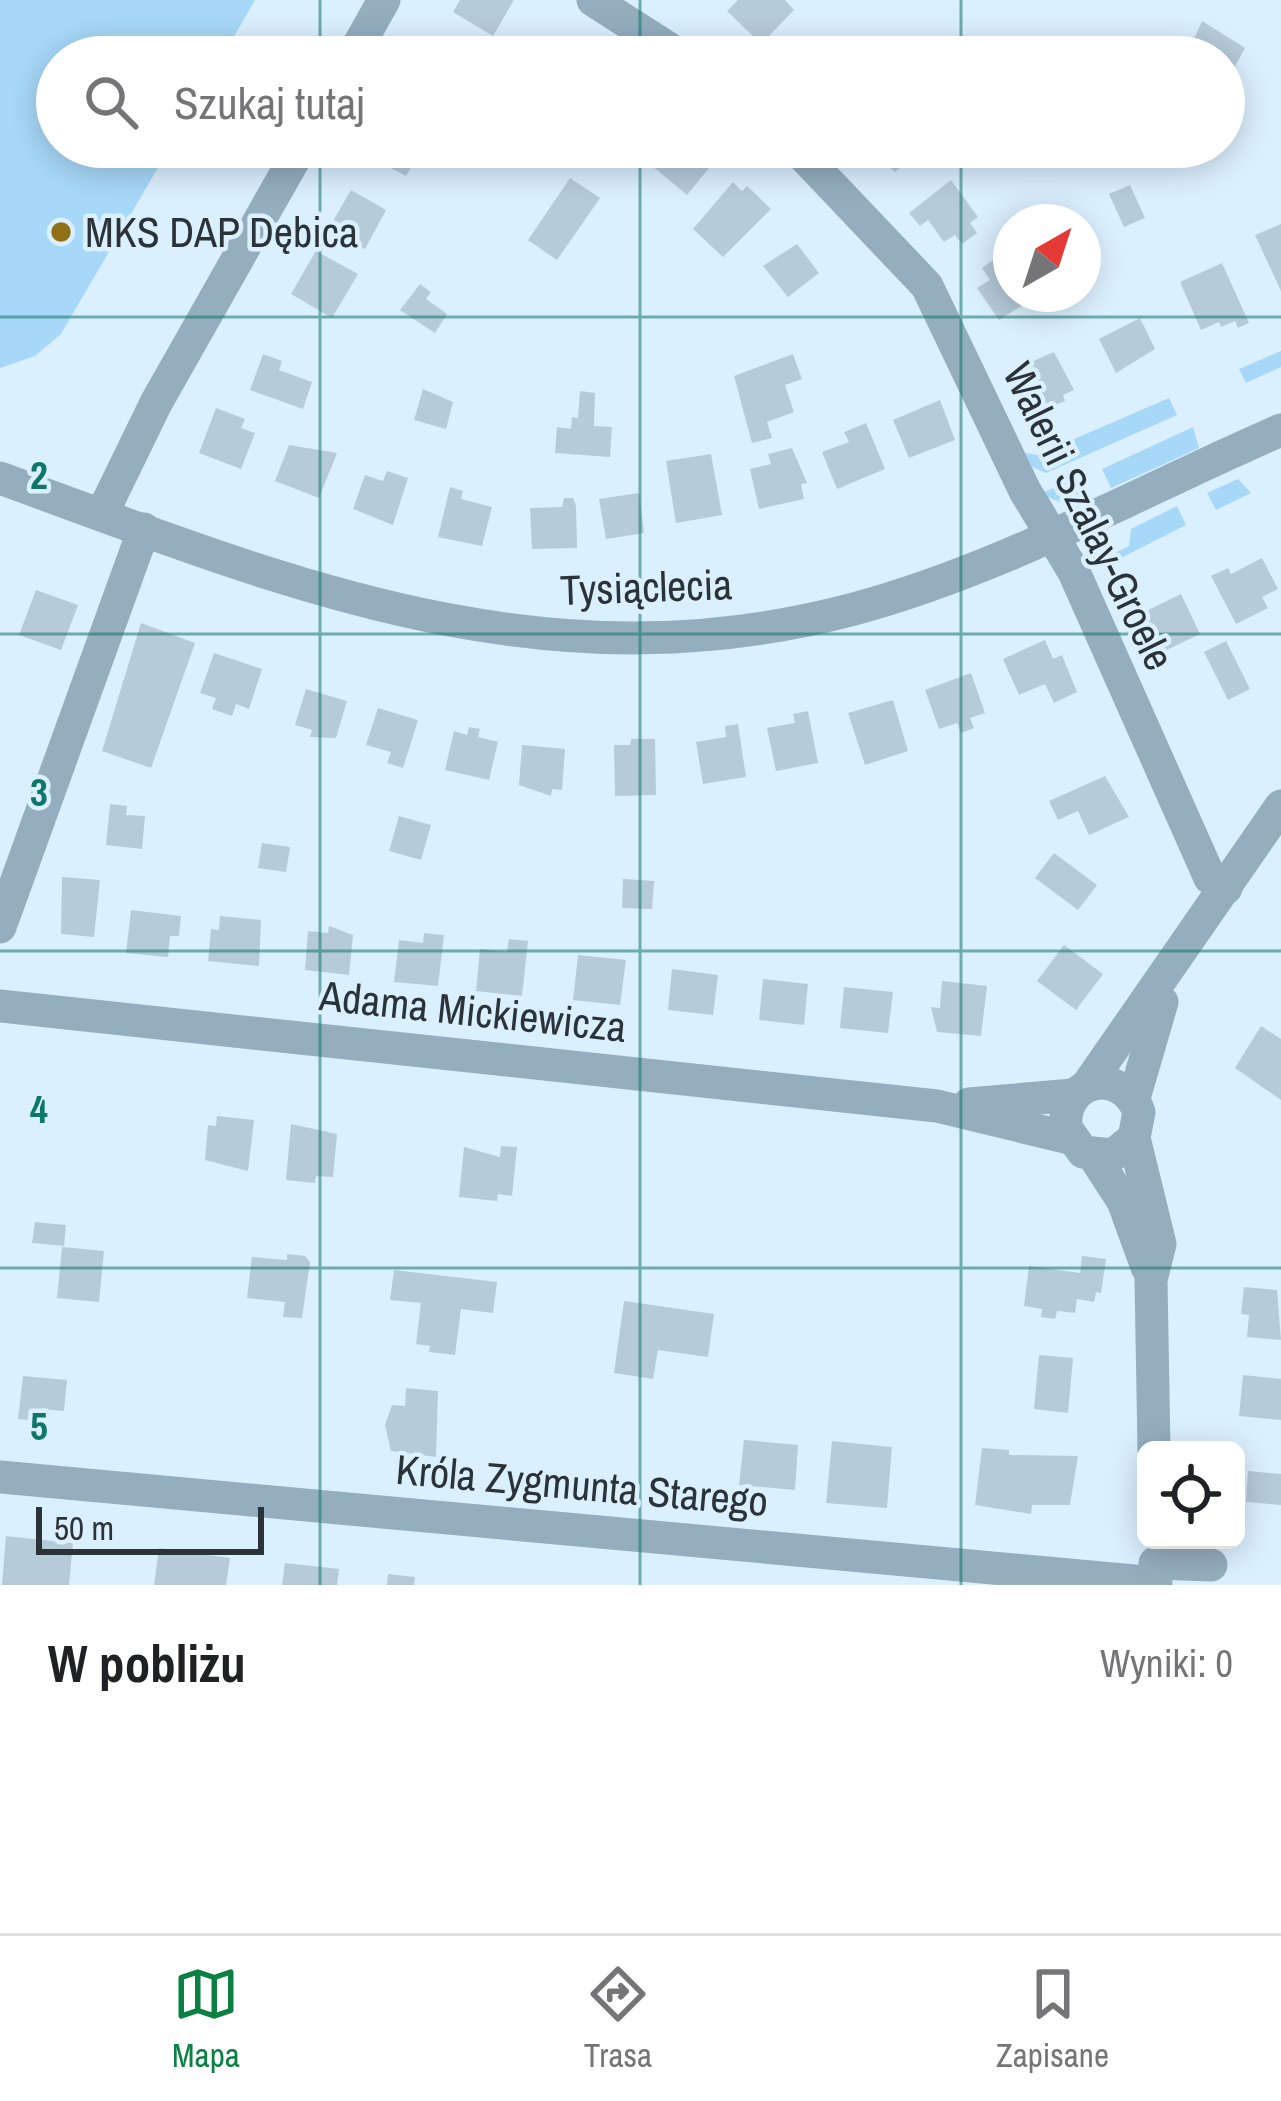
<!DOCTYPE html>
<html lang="pl">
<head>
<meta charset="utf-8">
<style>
  body { margin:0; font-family:"Archivo Narrow",sans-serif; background:#f2f2f2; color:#202124 }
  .controls { position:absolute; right:36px; bottom:36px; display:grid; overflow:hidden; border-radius:18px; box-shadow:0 6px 30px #0003 }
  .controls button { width:108px; height:108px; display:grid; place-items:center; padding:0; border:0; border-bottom:3px solid #e0e0e0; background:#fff; color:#202124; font:60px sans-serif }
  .compass { position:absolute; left:993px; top:204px; width:108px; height:108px; border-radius:50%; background:#fff; box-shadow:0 6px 30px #0003; rotate:39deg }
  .scale { position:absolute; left:36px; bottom:30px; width:228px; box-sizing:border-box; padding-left:12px; border:6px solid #2b3339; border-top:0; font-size:33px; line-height:42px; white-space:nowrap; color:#2b3339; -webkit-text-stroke:9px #dbf0ff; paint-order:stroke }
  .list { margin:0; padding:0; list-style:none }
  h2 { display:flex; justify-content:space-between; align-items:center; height:156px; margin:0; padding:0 48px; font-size:51px }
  h2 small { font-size:39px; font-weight:400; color:#757577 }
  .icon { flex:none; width:66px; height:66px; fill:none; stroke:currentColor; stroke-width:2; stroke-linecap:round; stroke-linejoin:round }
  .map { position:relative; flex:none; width:1281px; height:1585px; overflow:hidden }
  .search { position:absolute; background:#fff; box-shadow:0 6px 30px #0003; left:36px; right:36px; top:36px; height:132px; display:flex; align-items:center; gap:30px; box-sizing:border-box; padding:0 42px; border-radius:66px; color:#757577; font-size:45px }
  .sheet { height:348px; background:#fff }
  nav { display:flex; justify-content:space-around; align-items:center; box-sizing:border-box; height:168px; border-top:3px solid #e0e0e0; background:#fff; font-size:33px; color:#757577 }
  nav a { display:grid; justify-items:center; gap:6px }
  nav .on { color:#0b8043 }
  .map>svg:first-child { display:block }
  .green { fill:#a7d8f8 }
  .building { fill:#b6cbda }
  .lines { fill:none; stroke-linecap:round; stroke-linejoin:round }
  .minor { stroke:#94aec0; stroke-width:33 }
  .tertiary { stroke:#94aec0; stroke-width:33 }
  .grid { fill:none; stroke:#0f766e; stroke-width:3; stroke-opacity:0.55 }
  .poi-dot { fill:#8f7014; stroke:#dbf0ff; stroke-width:4.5 }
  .labels { text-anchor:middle; stroke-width:9; stroke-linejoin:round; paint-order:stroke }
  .poi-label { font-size:42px; fill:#2b3339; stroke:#dbf0ff; text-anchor:start }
  .street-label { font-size:42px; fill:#2b3339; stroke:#dbf0ff }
  .grid-label { font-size:39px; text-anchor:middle; font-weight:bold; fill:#0f766e; stroke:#dbf0ff; stroke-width:9; stroke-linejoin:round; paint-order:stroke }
</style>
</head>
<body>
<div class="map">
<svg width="1281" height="1585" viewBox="0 0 1281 1585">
  <rect width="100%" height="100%" fill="#dbf0ff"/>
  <g class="green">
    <polygon points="0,0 255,0 222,57 57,57 57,147 170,147 61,334 35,356 0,368"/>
    <polygon points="1281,351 1281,367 1246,383 1239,369"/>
    <polygon points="1169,398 1177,415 1046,473 1032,467 1025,453 1037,455"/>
    <polygon points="1193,427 1199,448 1111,488 1102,469"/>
    <polygon points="1078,477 1088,499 1065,504 1040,494"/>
    <polygon points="1238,479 1251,493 1216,510 1207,493"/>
    <polygon points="1177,506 1186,525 1099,569 1100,560 1129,546 1131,529"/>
  </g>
  <g class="building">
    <polygon points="460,0 514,0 493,36 453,12"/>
    <polygon points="738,0 785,0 794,10 761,44 727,11"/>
    <polygon points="1202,21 1245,48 1224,86 1224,57 1186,57"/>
    <polygon points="819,36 841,57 800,57"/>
    <polygon points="436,46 455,57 429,57"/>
    <polygon points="376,147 422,147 406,176 370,157"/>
    <polygon points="666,147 706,147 718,157 687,195 651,165"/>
    <polygon points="868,147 924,147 895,172"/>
    <polygon points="570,178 600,198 557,260 528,240"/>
    <polygon points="951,180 978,217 970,223 977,233 962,244 955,235 944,242 928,220 920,226 909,213"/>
    <polygon points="733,182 742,191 747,186 771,209 723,257 693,229"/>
    <polygon points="1130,185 1145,218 1124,227 1109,194"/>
    <polygon points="351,190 386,210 365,249 329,228"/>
    <polygon points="1281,224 1281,291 1255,235"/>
    <polygon points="797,244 819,273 788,297 763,266"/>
    <polygon points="316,251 358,274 332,318 291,294"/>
    <polygon points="1002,254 1011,268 1011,294 1032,299 999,320 977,288 990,280 982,268"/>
    <polygon points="1222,263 1249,323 1238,328 1235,321 1221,327 1219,322 1201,330 1180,282"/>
    <polygon points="420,284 431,292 426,299 447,314 435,333 400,310"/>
    <polygon points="1140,318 1155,349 1116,373 1099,339"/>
    <polygon points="1054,352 1074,390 1063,395 1065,401 1031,415 1015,369"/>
    <polygon points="263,354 282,361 279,370 312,382 303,409 250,390"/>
    <polygon points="793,354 802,379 785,385 794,412 767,422 772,438 752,443 734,376"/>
    <polygon points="423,389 453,402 446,429 414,420"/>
    <polygon points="580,391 595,393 594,426 612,427 610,457 555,453 557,427 571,429 572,417 578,418"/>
    <polygon points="940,400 955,440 909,458 893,420"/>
    <polygon points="216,408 245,419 241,428 255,433 241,469 199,453"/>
    <polygon points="866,423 885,469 837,489 822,452 849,442 844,432"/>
    <polygon points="289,445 337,453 319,498 275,481"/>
    <polygon points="792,448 807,483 801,484 804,499 759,509 750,469 771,464 768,454"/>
    <polygon points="711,454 722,515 676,523 666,461"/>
    <polygon points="387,471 408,478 393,525 353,509 365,475 383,481"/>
    <polygon points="450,487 463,491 461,499 492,507 482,546 438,537"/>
    <polygon points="639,493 644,533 606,539 599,499"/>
    <polygon points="564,498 573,498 576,506 577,548 532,549 530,508 562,507"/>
    <polygon points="1262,558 1278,589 1262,597 1268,608 1236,624 1211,576 1228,568 1231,574"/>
    <polygon points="36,590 78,605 61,650 19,635"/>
    <polygon points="1181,594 1200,634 1154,656 1136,616"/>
    <polygon points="141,623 195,643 151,768 102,751"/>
    <polygon points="1045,640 1053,659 1062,655 1077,692 1054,703 1045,684 1019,695 1003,659"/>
    <polygon points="1226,641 1250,689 1228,700 1204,652"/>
    <polygon points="214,653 262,669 249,709 236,704 232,716 212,709 216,698 200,693"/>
    <polygon points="971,673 985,713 970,718 974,728 961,733 957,723 939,729 925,690"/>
    <polygon points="306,689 347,701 336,738 310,737 312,730 295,725"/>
    <polygon points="893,700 908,751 865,765 848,713"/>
    <polygon points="378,708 418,720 403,768 387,763 391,752 366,745"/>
    <polygon points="808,711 818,763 776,771 767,728 795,723 793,714"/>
    <polygon points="738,724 746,777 703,784 696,742 726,737 725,726"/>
    <polygon points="469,727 480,729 478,737 498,742 489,780 445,770 454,731 467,735"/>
    <polygon points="631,739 655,739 656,795 615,796 614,745 630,745"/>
    <polygon points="522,745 565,749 562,790 552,789 551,796 519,785"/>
    <polygon points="1105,776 1129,817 1089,835 1078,811 1058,820 1049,801"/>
    <polygon points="110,804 127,806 126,815 145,816 142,849 106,845"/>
    <polygon points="399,816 431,825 421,860 389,851"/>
    <polygon points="262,843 290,847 286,872 258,868"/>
    <polygon points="1054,853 1097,885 1078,910 1035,878"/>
    <polygon points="62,877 100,880 94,937 61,934"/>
    <polygon points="623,879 654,881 652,909 622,908"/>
    <polygon points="131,910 181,916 179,936 170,936 168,957 126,953"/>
    <polygon points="220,916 261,920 259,966 208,961 211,929 219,930"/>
    <polygon points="329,926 353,935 349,975 305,970 308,931 328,933"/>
    <polygon points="424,933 444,935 438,986 394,982 399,940 423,943"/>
    <polygon points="509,939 528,941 522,996 476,991 480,949 507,952"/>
    <polygon points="1064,945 1103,974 1076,1010 1037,981"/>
    <polygon points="578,955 626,960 620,1005 573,1000"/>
    <polygon points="672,969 718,975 713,1015 668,1010"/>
    <polygon points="763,979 808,984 804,1025 759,1020"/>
    <polygon points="942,981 987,986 981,1036 937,1032 931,1007 940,1008"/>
    <polygon points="844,987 893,992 888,1033 840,1028"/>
    <polygon points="1261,1026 1281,1039 1281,1100 1235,1068"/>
    <polygon points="217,1116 254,1120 248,1171 205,1160 208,1125 216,1126"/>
    <polygon points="291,1124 337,1134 333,1177 316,1176 315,1183 286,1180"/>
    <polygon points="501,1146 517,1147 512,1196 498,1194 497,1201 459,1197 464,1147 500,1157"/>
    <polygon points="35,1222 66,1225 64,1246 32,1243"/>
    <polygon points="62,1247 104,1251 99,1302 57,1298"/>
    <polygon points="287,1254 305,1256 310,1262 302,1318 283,1317 285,1302 247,1298 252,1257 287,1260"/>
    <polygon points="1082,1256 1106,1259 1101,1293 1096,1292 1094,1302 1077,1299 1075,1313 1057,1311 1055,1319 1041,1317 1042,1309 1024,1306 1029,1266 1080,1273"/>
    <polygon points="394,1270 497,1282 493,1313 461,1309 455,1355 429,1352 430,1346 416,1344 421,1303 390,1300"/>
    <polygon points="1244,1287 1277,1290 1281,1340 1247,1337 1249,1315 1241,1314"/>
    <polygon points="624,1301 714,1314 708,1357 658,1350 653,1379 614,1373"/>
    <polygon points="1039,1355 1073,1358 1068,1413 1034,1409"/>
    <polygon points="1243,1375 1281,1379 1281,1420 1239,1416"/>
    <polygon points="23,1376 67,1380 64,1411 40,1409 40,1421 18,1419"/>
    <polygon points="406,1388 438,1391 436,1457 391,1451 385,1425 392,1405 405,1406"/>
    <polygon points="744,1440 798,1445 795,1490 739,1485"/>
    <polygon points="832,1441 892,1447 887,1508 826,1503"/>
    <polygon points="982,1448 1009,1450 1009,1455 1078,1456 1070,1505 1032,1505 1031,1514 975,1505"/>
    <polygon points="1248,1471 1281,1474 1281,1505 1246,1502"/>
    <polygon points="6,1536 73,1543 69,1585 2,1585"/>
    <polygon points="159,1548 230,1558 226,1585 154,1585"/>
    <polygon points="285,1563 339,1569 337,1585 282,1585"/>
    <polygon points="388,1574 415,1577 414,1585 387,1585"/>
  </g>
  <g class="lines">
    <g class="minor">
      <polyline points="593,0 682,57"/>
      <polyline points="352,57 384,0"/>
      <polyline points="795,147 927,286 1025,491 1074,572 1210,878 1226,888"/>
      <polyline points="102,514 156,403 301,147"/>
      <polyline points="0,927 144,529"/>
      <polyline points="0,1006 937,1106 1069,1138"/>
      <polyline points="1089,1083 1281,806"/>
      <polyline points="1134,1098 1162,1002"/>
      <polyline points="969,1104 1073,1095"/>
      <path d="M 1134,1138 L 1113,1155 L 1083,1152 L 1066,1128 C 1061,1079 1122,1065 1139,1112 L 1134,1138 L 1160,1244 L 1151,1280 L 1154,1450"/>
      <polyline points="1093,1155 1123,1201 1147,1267"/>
      <polyline points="0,1477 1156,1583"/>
      <polyline points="1155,1563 1211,1565"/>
    </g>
    <path class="tertiary" d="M 0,478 C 287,583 544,691 854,609 C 1003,569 1140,491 1281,430"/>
  </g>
  <path class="grid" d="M 320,0 L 320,57M 640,0 L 640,57M 961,0 L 961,57M 320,147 L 320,1585M 640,147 L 640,1585M 961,147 L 961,1585M 0,317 L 1281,317M 0,634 L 1281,634M 0,951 L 1281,951M 0,1268 L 1281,1268"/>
  <circle class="poi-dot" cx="61" cy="232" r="12"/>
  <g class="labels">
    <g class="poi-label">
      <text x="85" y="247">MKS DAP Dębica</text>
    </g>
    <g class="street-label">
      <text transform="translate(1089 516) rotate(64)" y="15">Walerii Szalay-Groele</text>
      <text transform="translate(646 587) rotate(-2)" y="15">Tysiąclecia</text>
      <text transform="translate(473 1011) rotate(6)" y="15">Adama Mickiewicza</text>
      <text transform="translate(582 1485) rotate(5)" y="15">Króla Zygmunta Starego</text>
    </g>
  </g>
  <g class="grid-label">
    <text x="39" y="489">2</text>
    <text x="39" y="806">3</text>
    <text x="39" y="1123">4</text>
    <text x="39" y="1440">5</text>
  </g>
</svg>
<div class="controls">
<button><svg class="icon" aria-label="locate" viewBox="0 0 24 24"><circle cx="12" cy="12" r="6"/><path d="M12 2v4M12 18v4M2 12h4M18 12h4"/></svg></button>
</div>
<svg class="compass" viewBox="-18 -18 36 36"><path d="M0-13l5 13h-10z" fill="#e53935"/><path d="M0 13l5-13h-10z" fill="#757577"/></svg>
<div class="scale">50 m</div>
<div class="search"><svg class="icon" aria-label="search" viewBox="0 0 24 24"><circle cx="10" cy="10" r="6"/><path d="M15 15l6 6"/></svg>Szukaj tutaj</div>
</div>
<section class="sheet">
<h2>W pobliżu<small>Wyniki: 0</small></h2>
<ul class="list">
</ul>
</section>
<nav>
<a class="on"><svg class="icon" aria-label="map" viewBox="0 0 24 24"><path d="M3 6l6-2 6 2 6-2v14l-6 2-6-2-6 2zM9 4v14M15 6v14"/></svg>Mapa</a>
<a><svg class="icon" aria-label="directions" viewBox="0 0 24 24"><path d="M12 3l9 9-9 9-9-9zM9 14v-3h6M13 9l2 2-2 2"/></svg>Trasa</a>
<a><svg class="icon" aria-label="saved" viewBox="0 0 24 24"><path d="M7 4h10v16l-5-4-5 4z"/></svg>Zapisane</a>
</nav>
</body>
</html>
